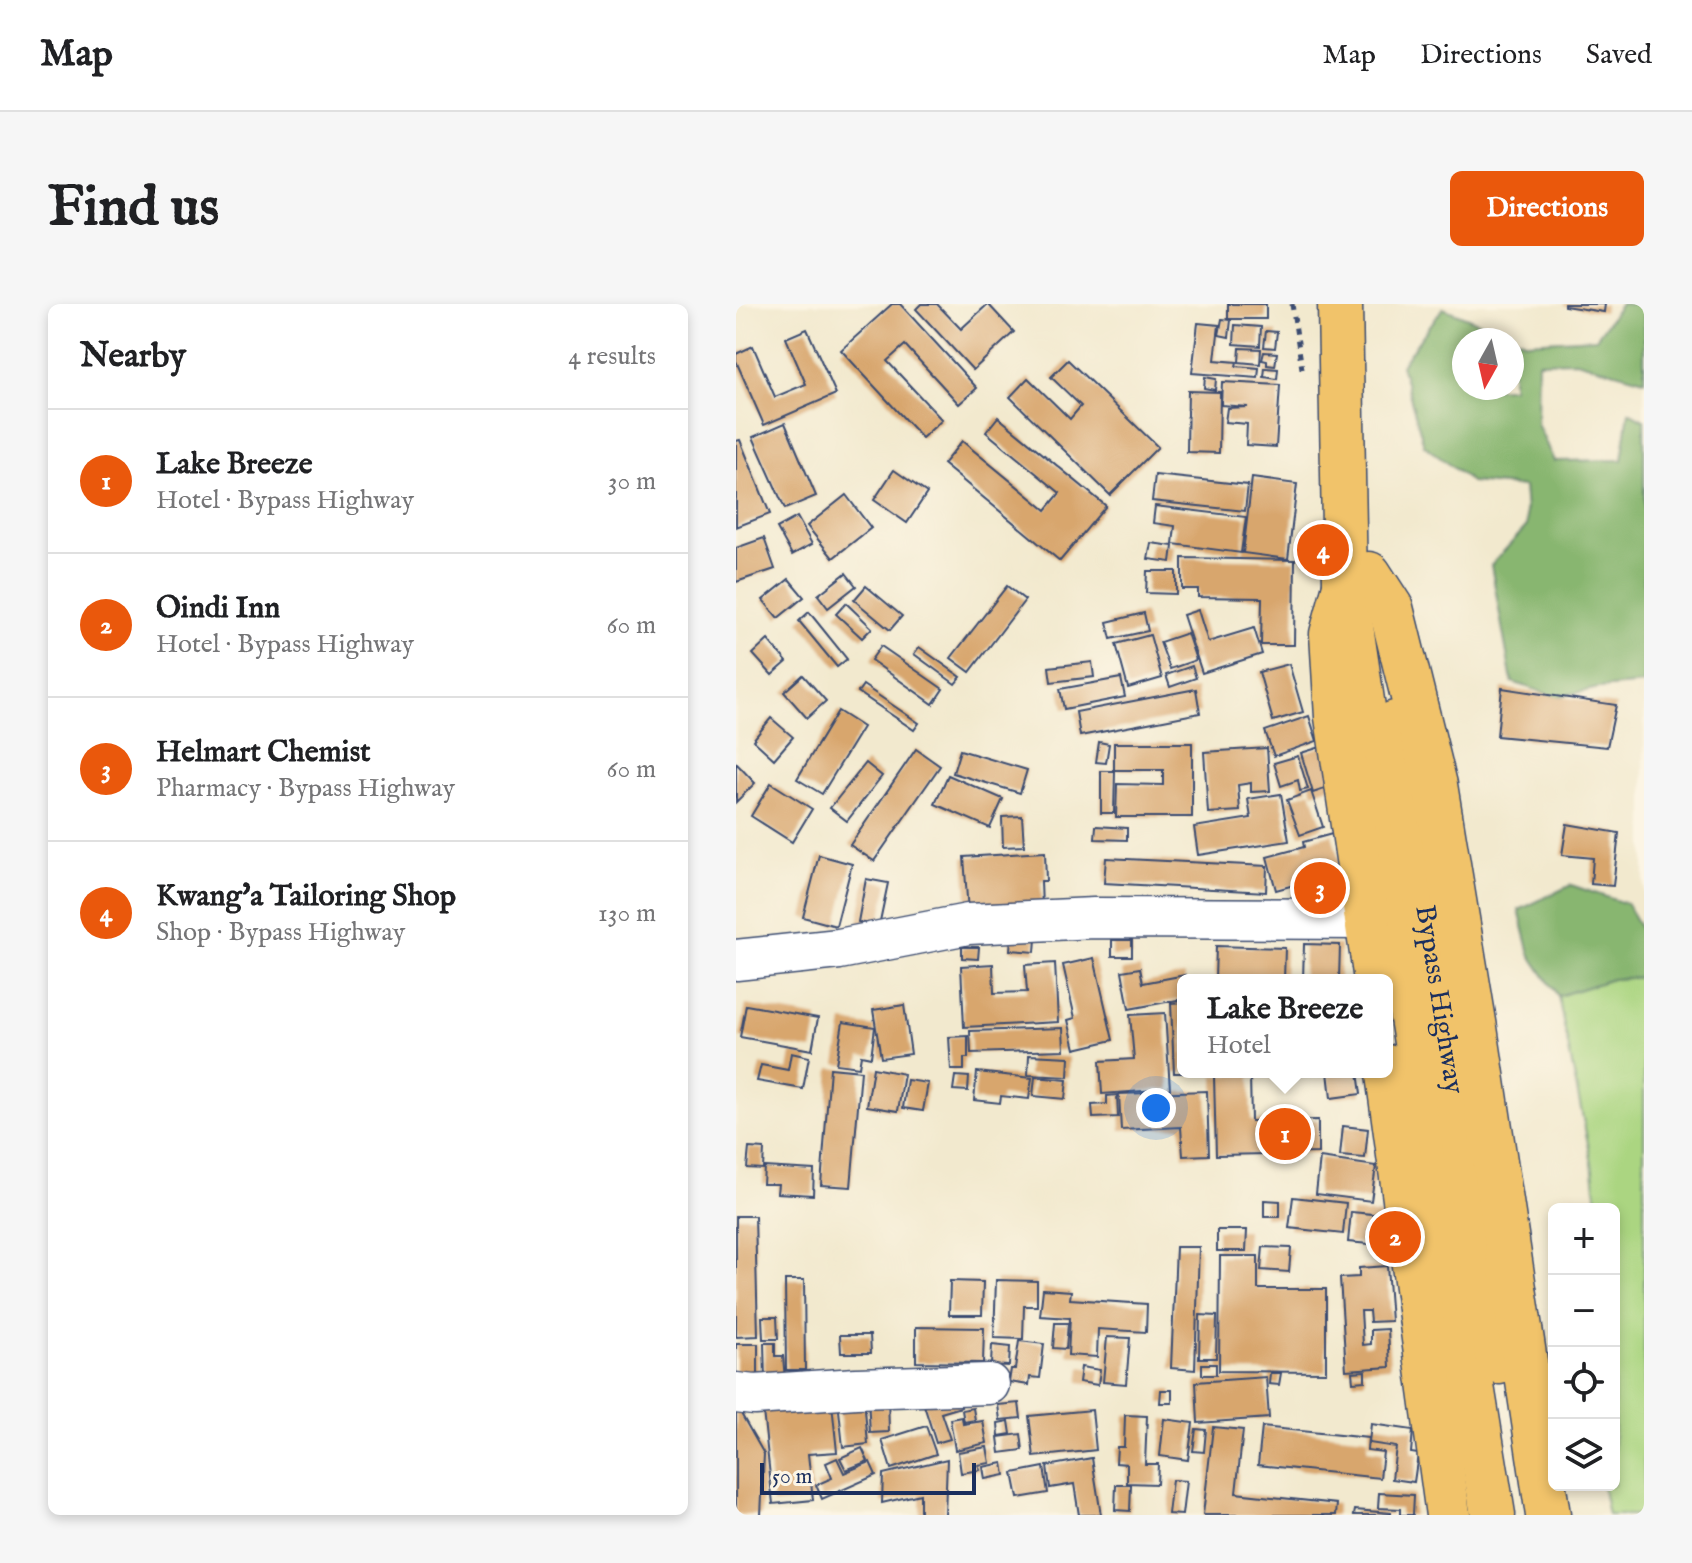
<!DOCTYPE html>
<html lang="en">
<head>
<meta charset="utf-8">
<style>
  body { margin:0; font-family:"IM FELL English",serif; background:#f6f6f6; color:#202124 }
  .controls { position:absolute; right:24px; bottom:24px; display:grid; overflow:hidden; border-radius:12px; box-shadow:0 4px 12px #0003 }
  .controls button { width:72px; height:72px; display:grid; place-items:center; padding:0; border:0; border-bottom:2px solid #e0e0e0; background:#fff; color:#202124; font:40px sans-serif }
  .compass { position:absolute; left:716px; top:24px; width:72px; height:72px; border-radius:50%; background:#fff; box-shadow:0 4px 12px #0003; rotate:188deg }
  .scale { position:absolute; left:24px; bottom:20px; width:216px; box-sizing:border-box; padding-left:8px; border:4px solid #1b2f5e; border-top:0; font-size:22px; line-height:28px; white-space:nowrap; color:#1b2f5e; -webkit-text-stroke:6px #fcf5e5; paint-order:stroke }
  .you { position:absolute; left:420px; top:804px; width:28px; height:28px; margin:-20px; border:6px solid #fff; border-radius:50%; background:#1a73e8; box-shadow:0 0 0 12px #1a73e833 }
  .badge { display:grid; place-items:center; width:52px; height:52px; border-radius:50%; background:#ea580c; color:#fff; font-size:26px; font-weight:700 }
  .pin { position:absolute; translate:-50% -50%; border:4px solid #fff; box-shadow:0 2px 8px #0006 }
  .popup { position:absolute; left:441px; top:670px; width:216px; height:104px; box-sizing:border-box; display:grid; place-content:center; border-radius:12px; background:#fff; filter:drop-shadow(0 2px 6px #0005); font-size:26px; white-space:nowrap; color:#757577 }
  .popup b { font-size:30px; color:#202124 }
  .popup::after { content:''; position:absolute; left:50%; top:100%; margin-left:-16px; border:16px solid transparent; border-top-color:#fff }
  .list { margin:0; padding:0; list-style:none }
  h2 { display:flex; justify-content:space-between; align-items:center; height:104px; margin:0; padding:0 32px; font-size:34px }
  h2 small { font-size:26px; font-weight:400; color:#757577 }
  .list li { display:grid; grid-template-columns:52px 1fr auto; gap:24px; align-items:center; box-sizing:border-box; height:144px; padding:0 32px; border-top:2px solid #e0e0e0 }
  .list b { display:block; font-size:30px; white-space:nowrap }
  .list p { margin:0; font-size:26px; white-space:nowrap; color:#757577 }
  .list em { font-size:26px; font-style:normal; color:#757577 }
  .icon { flex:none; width:44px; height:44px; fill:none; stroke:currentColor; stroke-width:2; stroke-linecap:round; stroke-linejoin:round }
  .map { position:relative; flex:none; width:908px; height:1211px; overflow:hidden; border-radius:12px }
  header { display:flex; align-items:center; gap:48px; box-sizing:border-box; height:112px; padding:0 40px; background:#fff; border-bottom:2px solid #e0e0e0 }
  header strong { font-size:38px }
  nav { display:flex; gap:44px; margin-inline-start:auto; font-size:28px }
  .intro { display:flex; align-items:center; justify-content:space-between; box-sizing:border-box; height:192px; padding:0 48px }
  h1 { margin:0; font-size:56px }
  .button { padding:20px 36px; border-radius:12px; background:#ea580c; color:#fff; font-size:28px; font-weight:700 }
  main { display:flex; gap:48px; padding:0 48px }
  aside { flex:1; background:#fff; border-radius:12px; box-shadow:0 4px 12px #0003 }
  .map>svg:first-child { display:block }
  .green { fill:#abd581; stroke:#638270; stroke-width:2 }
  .forest { fill:#88b66f; stroke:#527266; stroke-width:2; fill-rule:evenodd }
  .building { fill:#d8a66d }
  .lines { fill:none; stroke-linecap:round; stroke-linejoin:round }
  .minor-casing { stroke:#3b4b6f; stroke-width:43 }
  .major-casing { stroke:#3b4b6f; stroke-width:47 }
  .highway-casing { stroke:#3b4b6f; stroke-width:47 }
  .path { stroke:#3b4b6f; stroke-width:5; stroke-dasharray:6 6; stroke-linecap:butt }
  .minor { stroke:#fff; stroke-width:40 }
  .major { stroke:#f1c36a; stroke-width:44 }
  .highway { stroke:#f1c36a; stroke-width:44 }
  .labels { text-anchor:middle; stroke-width:7; stroke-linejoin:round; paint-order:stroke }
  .street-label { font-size:28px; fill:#1b2f5e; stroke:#fcf5e5 }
</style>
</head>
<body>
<header>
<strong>Map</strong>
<nav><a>Map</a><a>Directions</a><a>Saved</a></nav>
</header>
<div class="intro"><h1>Find us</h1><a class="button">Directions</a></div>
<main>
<aside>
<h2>Nearby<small>4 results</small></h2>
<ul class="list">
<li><span class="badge">1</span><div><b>Lake Breeze</b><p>Hotel · Bypass Highway</p></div><em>30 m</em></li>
<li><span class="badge">2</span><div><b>Oindi Inn</b><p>Hotel · Bypass Highway</p></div><em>60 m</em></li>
<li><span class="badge">3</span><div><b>Helmart Chemist</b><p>Pharmacy · Bypass Highway</p></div><em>60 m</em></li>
<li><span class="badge">4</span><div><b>Kwang'a Tailoring Shop</b><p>Shop · Bypass Highway</p></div><em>130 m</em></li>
</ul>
</aside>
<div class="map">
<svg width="908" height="1211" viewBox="0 0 908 1211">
  <rect width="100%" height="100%" fill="#fcf5e5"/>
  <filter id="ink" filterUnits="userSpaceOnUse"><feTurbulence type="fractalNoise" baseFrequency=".0125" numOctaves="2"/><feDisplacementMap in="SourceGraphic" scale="16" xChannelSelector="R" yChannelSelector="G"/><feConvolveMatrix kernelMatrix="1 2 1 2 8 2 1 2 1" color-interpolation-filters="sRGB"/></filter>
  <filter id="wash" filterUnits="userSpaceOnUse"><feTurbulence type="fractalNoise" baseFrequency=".006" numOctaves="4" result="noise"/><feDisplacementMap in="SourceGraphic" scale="32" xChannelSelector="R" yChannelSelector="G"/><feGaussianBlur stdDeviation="1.8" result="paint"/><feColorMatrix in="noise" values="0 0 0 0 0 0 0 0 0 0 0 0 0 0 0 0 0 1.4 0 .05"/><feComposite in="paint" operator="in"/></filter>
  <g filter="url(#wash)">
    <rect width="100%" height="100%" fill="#f2e9ce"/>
    <polygon class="green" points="908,673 908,1211 872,1211 866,1181 878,1181 878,905 862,905 856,859 822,692 876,675"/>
    <g class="forest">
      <path d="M 885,0 L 908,0 L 908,76 L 840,57 L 802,58 L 801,120 L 818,157 L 886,156 L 893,108 L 908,116 L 908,380 L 863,384 L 821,393 L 776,378 L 755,261 L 791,222 L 788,183 L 735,178 L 688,141 L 665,61 L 707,4 L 791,38 L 860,34 ZM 728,36 L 776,36 L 776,84 L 728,84 Z"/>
      <polygon points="835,581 891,600 908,632 908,673 876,675 822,692 794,650 783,606"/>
    </g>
    <g id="blocks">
      <g class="building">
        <polygon points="156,0 164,0 241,84 223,100 169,41 151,57 206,116 186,134 105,46"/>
        <polygon points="185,0 201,0 225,25 252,0 278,28 237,66 180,5"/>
        <rect x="492" y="0" width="38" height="15"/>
        <polygon points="828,0 869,0 868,8 828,2"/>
        <polygon points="486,15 495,16 493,33 483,31"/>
        <polygon points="462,19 483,21 479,56 501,58 500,62 523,64 522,74 456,69"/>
        <polygon points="499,21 525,23 524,42 498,40"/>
        <polygon points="71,25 100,90 28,121 0,57 0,50 17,42 39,93 70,80 50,34"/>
        <polygon points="530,27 541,28 539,44 528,43"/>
        <polygon points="504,44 525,45 524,60 503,58"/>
        <polygon points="528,48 541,49 539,62 531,61 531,57 526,56"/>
        <polygon points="332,56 422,143 374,191 274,93 292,74 334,115 345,102 315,73"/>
        <polygon points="529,64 542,65 541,75 528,73"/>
        <polygon points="469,73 480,75 479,86 468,84"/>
        <polygon points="486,78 544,81 540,143 510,141 511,120 489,118 491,104 512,103 485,101"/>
        <polygon points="452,87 484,88 483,149 451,148"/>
        <polygon points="262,113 370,202 324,257 207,160 226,137 310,206 324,189 250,128"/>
        <polygon points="49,119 80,192 49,205 17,133"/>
        <polygon points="4,136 34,210 0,223 0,137"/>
        <polygon points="158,166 191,189 171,219 138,196"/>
        <polygon points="419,171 512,181 509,207 416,197"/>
        <polygon points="516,174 561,180 552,255 507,249"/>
        <polygon points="110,191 135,224 97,254 71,222"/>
        <polygon points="419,202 510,213 505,249 437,240 439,222 417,219"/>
        <polygon points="61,213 76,240 56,251 41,224"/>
        <polygon points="28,234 39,265 0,278 0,244"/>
        <polygon points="415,239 437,242 435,258 412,255"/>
        <polygon points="446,254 559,256 558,341 525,341 526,294 462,293 462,285 446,285"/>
        <polygon points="411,267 440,267 440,290 410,289"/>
        <polygon points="110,269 120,282 92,304 82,291"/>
        <polygon points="53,275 68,293 42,314 27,296"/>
        <polygon points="130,282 166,312 154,326 118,296"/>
        <polygon points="271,282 289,296 234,368 215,354"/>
        <polygon points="110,299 136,324 126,334 100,310"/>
        <polygon points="462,306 472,338 518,324 526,350 466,369 447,311"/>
        <polygon points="73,308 111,355 101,363 63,317"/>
        <polygon points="408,309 412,327 375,335 371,318"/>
        <polygon points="451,329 460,356 434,365 424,338"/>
        <polygon points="414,331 426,374 392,384 380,340"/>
        <polygon points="32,336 51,358 36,371 17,350"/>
        <polygon points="145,342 207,385 197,400 135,356"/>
        <polygon points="183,343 225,373 219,380 178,350"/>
        <polygon points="356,358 358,373 315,378 313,363"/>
        <polygon points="553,360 567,408 537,417 523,368"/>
        <polygon points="456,362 460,374 434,383 430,371"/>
        <polygon points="67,371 90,397 71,414 48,388"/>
        <polygon points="385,374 389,393 328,405 324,385"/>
        <polygon points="127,381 183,419 178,426 122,388"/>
        <polygon points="766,384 880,401 871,443 761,432"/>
        <polygon points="460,385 464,409 344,432 340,408"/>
        <polygon points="102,407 127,423 86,490 61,475"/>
        <polygon points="573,412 581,437 538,452 529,427"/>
        <polygon points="35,414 57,433 38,455 17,436"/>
        <polygon points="363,438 373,440 370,459 360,458"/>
        <polygon points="378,439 456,439 456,513 380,513 381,480 427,481 427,466 378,466"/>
        <polygon points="588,442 600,481 577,489 565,449"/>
        <polygon points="531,444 534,487 515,488 515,479 502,481 504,507 472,509 468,448"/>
        <polygon points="180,445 204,462 138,557 114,541"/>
        <polygon points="224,446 291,466 284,489 217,469"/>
        <polygon points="562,452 572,485 564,487 562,476 545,482 538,459"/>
        <polygon points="0,459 19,479 0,498"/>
        <polygon points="130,459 146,472 111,517 94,504"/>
        <polygon points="365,467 379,467 378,509 365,509"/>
        <polygon points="212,471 267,495 254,524 199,500"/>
        <polygon points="35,479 76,505 56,538 15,512"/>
        <polygon points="575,487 587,523 564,531 551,496"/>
        <polygon points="545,490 553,537 462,551 458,523 515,514 512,495"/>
        <polygon points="286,512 288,542 267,543 266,513"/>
        <polygon points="831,520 883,529 877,582 855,580 857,554 826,551"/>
        <polygon points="360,522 391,524 391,536 359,535"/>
        <polygon points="596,530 604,560 598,570 540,586 531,553 568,543 567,538"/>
        <polygon points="309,548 310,577 305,577 306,604 232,608 228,553"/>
        <polygon points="83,551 116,560 100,622 67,613"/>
        <polygon points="370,554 531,562 530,588 368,579"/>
        <polygon points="130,575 152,579 143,622 122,618"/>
        <polygon points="275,633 300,635 299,648 274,646"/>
        <rect x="376" y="636" width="20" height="16"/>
        <polygon points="568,640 604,641 603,676 567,676"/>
        <polygon points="480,642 549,644 548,676 479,676"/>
        <polygon points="226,643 243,643 242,655 226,654"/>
        <polygon points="358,654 377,736 339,745 332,716 339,714 327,661"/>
        <polygon points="319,659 322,718 228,723 225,662 257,660 258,689 291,688 289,661"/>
        <polygon points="404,664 407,679 449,671 447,695 393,705 386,667"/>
        <polygon points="447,698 447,769 438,769 435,699"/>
        <polygon points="10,701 82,714 76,746 4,733"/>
        <polygon points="168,701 175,750 145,754 137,706"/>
        <polygon points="429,709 434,785 366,790 364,757 398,755 394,711"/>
        <polygon points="107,718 139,723 135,753 125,751 123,763 100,760"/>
        <polygon points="327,724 328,746 235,749 234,727"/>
        <polygon points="232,732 232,754 228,754 228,766 215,766 213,733"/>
        <polygon points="55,749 73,753 67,785 21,777 25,761 52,766"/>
        <polygon points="293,751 333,753 332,773 292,771"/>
        <polygon points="94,764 125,767 115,883 85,881"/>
        <polygon points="137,764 168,770 162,807 131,802"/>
        <polygon points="241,768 296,774 293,795 265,792 264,799 238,796"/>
        <polygon points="592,768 622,768 625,790 595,794"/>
        <polygon points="514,771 515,817 582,816 582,849 480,851 478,772"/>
        <polygon points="219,772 233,773 232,787 217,786"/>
        <polygon points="299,773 331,776 329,795 297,792"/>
        <polygon points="171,776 192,779 187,807 167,804"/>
        <polygon points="471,787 473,851 447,852 445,823 385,826 383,790"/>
        <polygon points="381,791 382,813 357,814 356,801 371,800 371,792"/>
        <polygon points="607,822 632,825 629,854 604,852"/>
        <polygon points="13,844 28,845 27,865 11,864"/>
        <polygon points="584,854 640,862 635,897 580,890"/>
        <polygon points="28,863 78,866 77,891 41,889 42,880 27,880"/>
        <polygon points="557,893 610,899 607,930 553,924"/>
        <polygon points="528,896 544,897 544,913 528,913"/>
        <polygon points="615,908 647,911 644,941 612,938"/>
        <polygon points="0,912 19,912 22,1032 0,1033"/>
        <polygon points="481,926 511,926 510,947 481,947"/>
        <polygon points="440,943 463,943 459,1066 435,1064"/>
        <polygon points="527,943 555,944 553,968 525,966"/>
        <polygon points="484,952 522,952 522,985 590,985 590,1068 483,1067"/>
        <polygon points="651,962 655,1017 634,1018 633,1007 625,1007 627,1041 635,1040 635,1026 652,1025 654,1063 610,1066 604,974 623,973 623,964"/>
        <polygon points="49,976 68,976 69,1066 50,1066"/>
        <polygon points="260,976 301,977 301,1002 288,1002 287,1035 258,1034"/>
        <polygon points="214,977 247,978 246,1011 213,1011"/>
        <polygon points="307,985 335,987 334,995 411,1000 410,1028 362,1025 361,1053 332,1051 334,1014 304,1012"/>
        <polygon points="464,1011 481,1012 480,1054 463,1054"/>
        <polygon points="26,1013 41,1013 42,1035 27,1035"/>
        <polygon points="319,1019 332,1019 330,1045 317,1044"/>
        <polygon points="180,1023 248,1024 247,1059 180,1058"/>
        <polygon points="104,1031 134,1031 135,1049 105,1049"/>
        <polygon points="371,1033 394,1034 390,1080 367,1078"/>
        <polygon points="283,1037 308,1040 304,1074 294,1073 293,1081 273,1078 275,1065 279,1065"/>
        <polygon points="28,1039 39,1039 39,1052 47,1052 49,1076 29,1077"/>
        <rect x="0" y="1040" width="22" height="33"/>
        <polygon points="256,1041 274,1043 273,1062 255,1061"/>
        <rect x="466" y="1060" width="14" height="11"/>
        <polygon points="345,1063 364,1066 362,1081 343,1078"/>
        <polygon points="629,1067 629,1077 617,1078 616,1068"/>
        <polygon points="534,1069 545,1069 543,1081 533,1080"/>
        <polygon points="530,1073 533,1114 462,1119 460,1078"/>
        <polygon points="425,1086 436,1086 436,1099 424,1099"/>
        <polygon points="220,1088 225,1103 205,1109 214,1135 200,1139 187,1098"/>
        <polygon points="152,1092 153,1128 134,1129 132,1093"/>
        <polygon points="128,1094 132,1140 107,1143 102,1097"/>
        <polygon points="283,1099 285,1114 264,1116 262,1101"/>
        <polygon points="96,1100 101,1148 72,1150 77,1196 37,1200 27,1107"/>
        <polygon points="0,1101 28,1150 25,1211 0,1211"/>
        <polygon points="237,1104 239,1116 228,1118 226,1106"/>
        <polygon points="356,1106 360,1146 298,1153 293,1112"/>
        <polygon points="389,1111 411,1112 409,1160 422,1160 421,1180 391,1179 391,1160 380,1159 381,1143 388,1143"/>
        <polygon points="226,1113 227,1120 247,1117 251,1139 219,1146 214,1115"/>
        <polygon points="428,1115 457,1119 452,1156 424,1152"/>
        <polygon points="273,1117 275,1130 263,1132 262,1119"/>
        <polygon points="635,1120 677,1126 675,1149 682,1150 678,1178 656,1175 660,1143 633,1139"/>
        <polygon points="190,1122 200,1150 155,1165 146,1136"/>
        <polygon points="477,1123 507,1126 500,1189 601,1200 600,1211 467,1211"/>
        <polygon points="526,1123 632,1134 631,1146 647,1148 644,1174 522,1161"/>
        <polygon points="460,1125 470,1126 468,1148 457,1147"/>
        <polygon points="285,1130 287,1146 264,1149 262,1133"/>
        <polygon points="251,1143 254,1159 242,1161 244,1166 225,1169 222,1148"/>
        <polygon points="126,1144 132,1157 110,1166 104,1154"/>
        <polygon points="101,1154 108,1169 134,1158 140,1171 86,1195 80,1181 96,1174 90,1159"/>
        <polygon points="356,1154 365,1211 343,1211 338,1180 314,1184 311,1162"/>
        <polygon points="211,1155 209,1211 184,1211 184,1190 146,1199 147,1170"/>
        <polygon points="267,1159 269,1171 249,1175 247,1163"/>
        <polygon points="308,1163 312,1189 282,1194 277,1169"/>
        <polygon points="436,1176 450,1177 446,1211 432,1210"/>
        <polygon points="380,1181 395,1181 394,1207 379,1206"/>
        <polygon points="643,1189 678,1191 677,1211 664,1211 664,1205 642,1204"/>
        <polygon points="619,1206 655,1209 655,1211 618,1211"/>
      </g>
    </g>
  </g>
  <g filter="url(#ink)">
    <use href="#blocks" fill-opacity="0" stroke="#3b4b6f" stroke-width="2"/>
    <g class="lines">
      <defs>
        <g id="minor">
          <polyline points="0,656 103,645 232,620 358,614 632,615"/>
          <polyline points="0,1089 18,1091 120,1084 253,1080"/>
        </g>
        <g id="major">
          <polyline points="604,0 609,282 642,505 757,1211"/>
          <path id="s1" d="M 659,419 L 674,499 L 763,1058"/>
        </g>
        <g id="highway">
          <polyline points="633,270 655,304 699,481 739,724 812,1211"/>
          <polyline points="609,282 596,330 601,413 640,676"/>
          <polyline points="651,763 712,1211"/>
        </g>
      </defs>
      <use href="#minor" class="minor-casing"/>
      <use href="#major" class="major-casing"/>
      <use href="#highway" class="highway-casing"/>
      <polyline class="path" points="556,0 567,71"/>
      <use href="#minor" class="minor"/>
      <use href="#major" class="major"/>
      <use href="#highway" class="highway"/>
    </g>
  </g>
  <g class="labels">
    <g class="street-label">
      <text dy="10" stroke="none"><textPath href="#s1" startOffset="280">Bypass Highway</textPath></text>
    </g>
  </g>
</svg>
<div class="controls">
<button>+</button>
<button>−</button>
<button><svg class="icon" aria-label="locate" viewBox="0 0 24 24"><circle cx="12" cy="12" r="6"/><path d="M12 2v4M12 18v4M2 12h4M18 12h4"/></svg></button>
<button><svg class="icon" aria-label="layers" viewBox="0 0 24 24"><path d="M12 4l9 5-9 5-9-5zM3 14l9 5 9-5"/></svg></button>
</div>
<svg class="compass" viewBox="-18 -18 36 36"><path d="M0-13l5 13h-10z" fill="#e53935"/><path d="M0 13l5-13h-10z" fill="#757577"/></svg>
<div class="scale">50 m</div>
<div class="you"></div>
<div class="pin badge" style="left:549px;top:830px">1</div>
<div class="popup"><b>Lake Breeze</b>Hotel</div>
<div class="pin badge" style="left:659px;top:933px">2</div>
<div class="pin badge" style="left:584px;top:584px">3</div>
<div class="pin badge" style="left:587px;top:246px">4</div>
</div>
</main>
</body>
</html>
